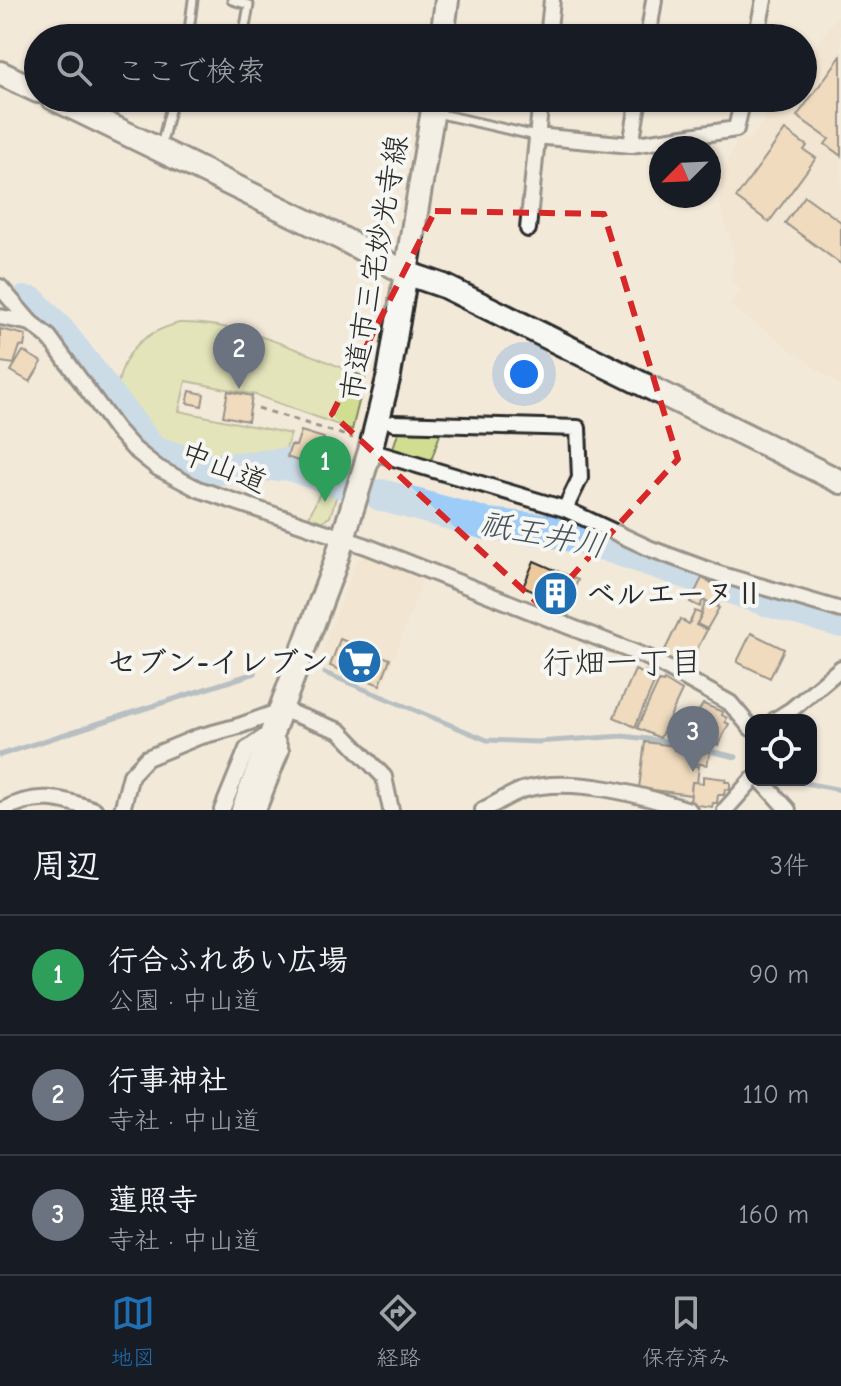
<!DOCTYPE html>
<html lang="ja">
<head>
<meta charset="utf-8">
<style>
  body { margin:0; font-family:"Comic Neue","Klee One",sans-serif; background:#242831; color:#f1f3f6 }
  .controls { position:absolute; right:24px; bottom:24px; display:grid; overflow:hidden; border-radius:16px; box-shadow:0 2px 6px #0004 }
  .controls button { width:72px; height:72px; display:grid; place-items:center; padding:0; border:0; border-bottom:2px solid #363941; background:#171b24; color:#f1f3f6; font:40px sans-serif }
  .compass { position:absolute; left:649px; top:136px; width:72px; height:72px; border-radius:50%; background:#171b24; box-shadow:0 2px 6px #0004; rotate:246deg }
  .you { position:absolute; left:524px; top:374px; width:28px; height:28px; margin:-20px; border:6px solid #fff; border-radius:50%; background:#1a73e8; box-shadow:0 0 0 12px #1a73e833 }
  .badge { display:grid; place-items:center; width:52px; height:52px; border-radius:50%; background:#1f6fb2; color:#fff; font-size:26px; font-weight:700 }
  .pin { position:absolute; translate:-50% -66px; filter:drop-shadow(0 2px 4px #0008) }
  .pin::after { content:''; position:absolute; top:42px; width:28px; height:24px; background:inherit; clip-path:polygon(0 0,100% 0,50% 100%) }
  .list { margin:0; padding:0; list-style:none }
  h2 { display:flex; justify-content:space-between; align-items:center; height:104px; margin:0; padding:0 32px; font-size:34px }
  h2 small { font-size:26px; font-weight:400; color:#9ea1a6 }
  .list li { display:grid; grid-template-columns:52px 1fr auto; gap:24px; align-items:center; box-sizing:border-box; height:120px; padding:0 32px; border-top:2px solid #363941 }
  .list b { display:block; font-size:30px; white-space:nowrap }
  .list p { margin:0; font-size:26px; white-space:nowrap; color:#9ea1a6 }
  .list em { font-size:26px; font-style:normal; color:#9ea1a6 }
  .icon { flex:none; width:44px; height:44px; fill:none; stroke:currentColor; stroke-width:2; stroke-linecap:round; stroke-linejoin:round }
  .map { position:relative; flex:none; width:841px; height:810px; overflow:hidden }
  .search { position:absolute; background:#171b24; box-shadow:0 2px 6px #0004; left:24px; right:24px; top:24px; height:88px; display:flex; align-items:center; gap:20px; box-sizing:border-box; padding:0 28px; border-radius:44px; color:#9ea1a6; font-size:30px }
  .sheet { height:464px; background:#171b24 }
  nav { display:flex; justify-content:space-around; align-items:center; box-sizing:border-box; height:112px; border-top:2px solid #363941; background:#171b24; font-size:22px; color:#9ea1a6 }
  nav a { display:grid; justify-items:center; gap:4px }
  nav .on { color:#1f6fb2 }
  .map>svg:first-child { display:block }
  .built { fill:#f1e0c7 }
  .green { fill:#d1de92; stroke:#7e845e; stroke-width:2 }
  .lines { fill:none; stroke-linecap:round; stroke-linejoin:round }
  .stream { stroke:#6f8ca6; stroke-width:5 }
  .river { stroke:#9dccf8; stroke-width:32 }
  .building { fill:#edca9e; stroke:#2b2b2b; stroke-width:2 }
  .lane-casing { stroke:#2b2b2b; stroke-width:13 }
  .street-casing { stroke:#2b2b2b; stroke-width:20 }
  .secondary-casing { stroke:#2b2b2b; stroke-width:28 }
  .path { stroke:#2b2b2b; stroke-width:3; stroke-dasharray:6 6; stroke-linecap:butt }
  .lane { stroke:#f6f6f2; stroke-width:7 }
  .street { stroke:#f6f6f2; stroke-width:14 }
  .secondary { stroke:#f6f6f2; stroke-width:22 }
  .marked { fill:none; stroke:#d62828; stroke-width:6; stroke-dasharray:16 10; stroke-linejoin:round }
  .labels { text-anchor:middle; stroke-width:8; stroke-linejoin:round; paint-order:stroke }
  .street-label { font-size:30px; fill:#2b2b2b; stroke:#f6f6f2 }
  .poi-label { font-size:30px; font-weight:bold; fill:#2b2b2b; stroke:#f6f6f2; text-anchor:start }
  .water-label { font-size:32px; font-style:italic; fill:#48535e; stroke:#f6f6f2 }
  .neighbourhood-label { font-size:32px; fill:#2b2b2b; stroke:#f6f6f2 }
</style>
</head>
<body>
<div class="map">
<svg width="841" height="810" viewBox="0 0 841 810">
  <rect width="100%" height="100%" fill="#f3e9d9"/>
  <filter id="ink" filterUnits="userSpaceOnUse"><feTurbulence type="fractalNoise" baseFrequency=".0125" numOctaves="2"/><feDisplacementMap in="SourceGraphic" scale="16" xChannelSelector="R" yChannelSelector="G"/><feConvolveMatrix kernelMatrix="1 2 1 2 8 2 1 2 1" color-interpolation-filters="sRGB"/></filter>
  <g filter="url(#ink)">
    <g class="built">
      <polygon points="841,11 841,386 730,305 741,290 731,280 735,256 720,204 722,177 739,136 748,142 779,98 803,98 803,64"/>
      <polygon points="370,556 424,576 381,693 323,669 324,646 357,560"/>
    </g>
    <g class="green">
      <path d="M 179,323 C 244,322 306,354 365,377 L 352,430 L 256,395 L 186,381 L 179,411 L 291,434 L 282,460 C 236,468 195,474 154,444 C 139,433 127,415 115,401 C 120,358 135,335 179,323 Z"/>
      <polygon points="400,427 442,428 430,464 392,451"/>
      <polygon points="324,484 339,488 330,517 319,523 308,519"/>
    </g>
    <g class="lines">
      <g class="stream">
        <polyline points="325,673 487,740 537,742 623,736 664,741 736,757"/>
        <polyline points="0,755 255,673"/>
        <polyline points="790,780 841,790"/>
      </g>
      <g class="river">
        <polyline points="24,302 32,303 60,332 151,450 209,470 287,464 342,483"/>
        <polyline points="381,495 487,524 546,530 596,542 772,602 841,622"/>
      </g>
    </g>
    <g class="building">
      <polygon points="841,56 841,156 825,144 829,139 797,116"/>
      <polygon points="785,130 807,146 804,150 816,158 769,222 736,198"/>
      <polygon points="805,196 841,222 841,264 785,223"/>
      <polygon points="0,329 26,335 24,347 20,346 14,364 0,362"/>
      <polygon points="23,351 42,362 30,382 11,371"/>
      <polygon points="190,391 204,394 202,406 187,403"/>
      <polygon points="228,391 252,396 248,421 223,416"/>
      <polygon points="301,431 324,438 323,440 334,444 324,471 287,457 291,445 296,446"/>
      <polygon points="534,561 578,580 569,600 574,602 567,618 558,615 562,604 523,587"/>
      <polygon points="702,578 725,590 717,607 703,600 700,607 690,602"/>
      <polygon points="706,601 719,608 707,629 697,624"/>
      <polygon points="695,611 702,614 696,625 707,630 687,669 662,656 680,619 689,624"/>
      <polygon points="751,633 784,649 770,678 737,662"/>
      <polygon points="340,639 390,659 380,685 330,666"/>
      <polygon points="635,670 644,674 645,671 655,675 654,678 656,679 635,727 614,717"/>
      <polygon points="664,680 682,691 660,738 637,728 659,681 663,682"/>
      <polygon points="703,704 723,712 722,715 727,718 725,722 729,724 718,745 713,742 711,746 686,733"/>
      <polygon points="645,742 675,746 674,750 696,753 694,766 699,766 697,783 692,782 691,795 639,788"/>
      <polygon points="696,749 710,752 707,765 695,763"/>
      <polygon points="703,776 726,779 725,782 730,782 730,790 725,789 724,795 718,795 717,803 713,803 712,807 690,804 692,782 703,783"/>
    </g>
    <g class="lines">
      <defs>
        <g id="lane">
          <polyline points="232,0 249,5 243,38"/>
          <polyline points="188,38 193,0"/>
          <polyline points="375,98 433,108 445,115 536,136"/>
          <polyline points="161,146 173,98"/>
        </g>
        <g id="street">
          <polyline points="548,38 552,0"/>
          <polyline points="648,38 654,0"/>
          <polyline points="756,38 764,0"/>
          <polyline points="536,136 631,145 736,129 743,98"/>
          <polyline points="631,145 639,98"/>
          <polyline points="528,229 541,98"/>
          <polyline points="0,287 31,323 49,337 116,429 134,449 158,468 198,489 366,546 649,658 730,703 751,728"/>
          <polyline points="0,317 31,323"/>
          <polyline points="393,423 578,428 580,478 565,509"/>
          <polyline points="370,451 565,509 651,549 719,574 841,610"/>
          <polyline points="775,720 791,710 841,668"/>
          <polyline points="761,780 788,810"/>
          <path d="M 3,810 C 36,792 61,798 95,810"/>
          <polyline points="122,810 131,775 147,758 198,737 239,726 283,710 340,731 384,777 391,810"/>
          <polyline points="222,810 247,749 273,731 281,751 258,810"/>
          <path d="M 483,810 C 495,804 509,795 522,790 C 572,775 641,795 689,810"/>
          <polyline points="725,810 752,780"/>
        </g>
        <g id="secondary">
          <polyline points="442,38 447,0"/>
          <polyline points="0,73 38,91"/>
          <polyline points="53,98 341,238 406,273 444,286 841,482"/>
          <polyline points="243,810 334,567 370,451 389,375 435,98"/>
        </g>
      </defs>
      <use href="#lane" class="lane-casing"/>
      <use href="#street" class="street-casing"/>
      <use href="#secondary" class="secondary-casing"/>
      <polyline class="path" points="258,408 353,438"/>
      <use href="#lane" class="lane"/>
      <use href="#street" class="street"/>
      <use href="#secondary" class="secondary"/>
    </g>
  </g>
  <path d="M0 0H841V810H0ZM 435,211 L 604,214 L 678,459 L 543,608 L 332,414 Z" fill="#f3e9d9" fill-opacity=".55" fill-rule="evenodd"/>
  <path class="marked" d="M 435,211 L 604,214 L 678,459 L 543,608 L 332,414 Z"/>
  <defs>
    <symbol id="building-disc" viewBox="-11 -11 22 22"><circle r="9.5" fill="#1f6fb2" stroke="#f6f6f2"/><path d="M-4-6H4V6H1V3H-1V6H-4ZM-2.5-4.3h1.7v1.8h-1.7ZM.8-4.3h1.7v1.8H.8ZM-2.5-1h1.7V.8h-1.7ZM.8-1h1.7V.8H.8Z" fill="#fff"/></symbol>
    <symbol id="supermarket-disc" viewBox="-11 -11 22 22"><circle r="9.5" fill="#1f6fb2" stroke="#f6f6f2"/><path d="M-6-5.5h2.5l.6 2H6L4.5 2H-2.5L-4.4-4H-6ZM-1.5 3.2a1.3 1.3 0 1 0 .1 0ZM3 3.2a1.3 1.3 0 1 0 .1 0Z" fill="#fff"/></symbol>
  </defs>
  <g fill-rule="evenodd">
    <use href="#building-disc" x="530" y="568" width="51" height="51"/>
    <use href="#supermarket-disc" x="334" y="636" width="51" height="51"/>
  </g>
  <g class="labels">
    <g class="street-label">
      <text transform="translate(374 268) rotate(-80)" y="10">市道市三宅妙光寺線</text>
      <text transform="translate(224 467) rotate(22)" y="10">中山道</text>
    </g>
    <g class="poi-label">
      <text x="586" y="604">ベルエーヌⅡ</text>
      <text x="329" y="672" text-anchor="end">セブン-イレブン</text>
    </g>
    <g class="water-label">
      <text transform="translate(543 534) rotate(11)" y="11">祇王井川</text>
    </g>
    <g class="neighbourhood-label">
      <text x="622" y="673">行畑一丁目</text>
    </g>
  </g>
</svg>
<div class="controls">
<button><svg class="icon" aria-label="locate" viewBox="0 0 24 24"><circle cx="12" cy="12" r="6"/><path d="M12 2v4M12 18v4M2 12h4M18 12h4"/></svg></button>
</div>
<svg class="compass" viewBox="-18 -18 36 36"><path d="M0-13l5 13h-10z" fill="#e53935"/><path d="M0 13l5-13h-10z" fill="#9ea1a6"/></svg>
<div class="you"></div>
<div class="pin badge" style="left:325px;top:502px;background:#2e9e5b">1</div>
<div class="pin badge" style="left:239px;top:389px;background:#6b7280">2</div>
<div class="pin badge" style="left:693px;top:772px;background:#6b7280">3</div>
<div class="search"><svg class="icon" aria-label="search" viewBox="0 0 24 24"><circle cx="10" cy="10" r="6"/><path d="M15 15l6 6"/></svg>ここで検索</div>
</div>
<section class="sheet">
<h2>周辺<small>3件</small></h2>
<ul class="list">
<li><span class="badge" style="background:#2e9e5b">1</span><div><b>行合ふれあい広場</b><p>公園 · 中山道</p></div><em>90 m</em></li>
<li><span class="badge" style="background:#6b7280">2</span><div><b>行事神社</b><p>寺社 · 中山道</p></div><em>110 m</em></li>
<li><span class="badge" style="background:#6b7280">3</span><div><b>蓮照寺</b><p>寺社 · 中山道</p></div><em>160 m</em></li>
</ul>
</section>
<nav>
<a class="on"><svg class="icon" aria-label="map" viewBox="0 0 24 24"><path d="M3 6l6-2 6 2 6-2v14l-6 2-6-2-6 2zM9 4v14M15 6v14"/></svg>地図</a>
<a><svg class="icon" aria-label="directions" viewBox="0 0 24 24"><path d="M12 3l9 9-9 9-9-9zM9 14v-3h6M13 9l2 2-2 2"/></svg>経路</a>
<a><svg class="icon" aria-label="saved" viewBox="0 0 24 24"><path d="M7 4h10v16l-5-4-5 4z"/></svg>保存済み</a>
</nav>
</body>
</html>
